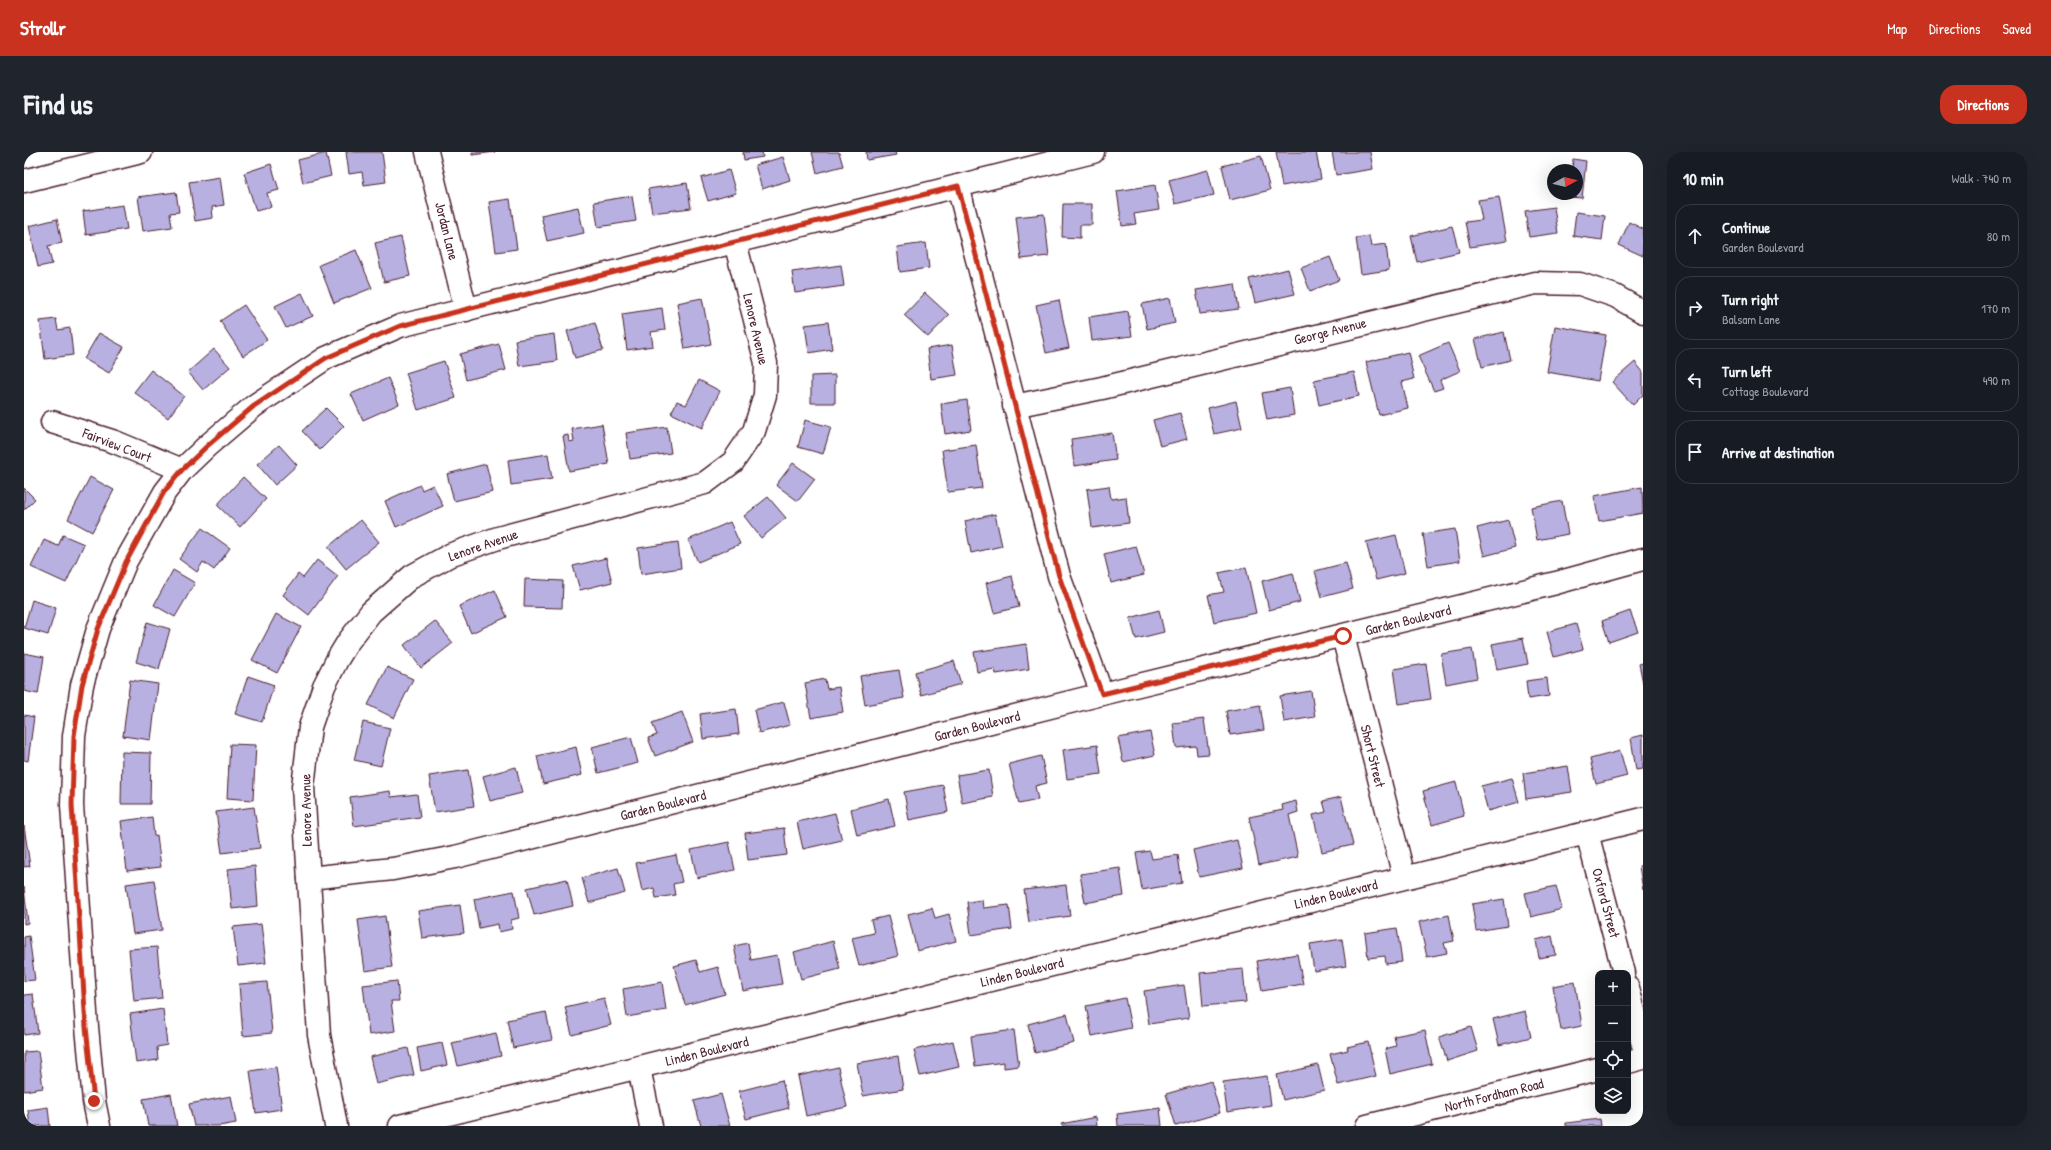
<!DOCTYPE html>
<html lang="en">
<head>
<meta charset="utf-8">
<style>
  body { margin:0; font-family:"Patrick Hand",sans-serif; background:#20242c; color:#f1f3f6 }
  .controls { position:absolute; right:12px; bottom:12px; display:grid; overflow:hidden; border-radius:8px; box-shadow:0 4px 16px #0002 }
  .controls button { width:36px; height:36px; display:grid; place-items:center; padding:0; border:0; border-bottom:1px solid #363941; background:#171b24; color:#f1f3f6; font:20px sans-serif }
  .compass { position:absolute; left:1523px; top:12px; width:36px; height:36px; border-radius:50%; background:#171b24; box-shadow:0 4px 16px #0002; rotate:82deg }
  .stop { position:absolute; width:12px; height:12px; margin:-9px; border:3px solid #c8321e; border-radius:50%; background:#fff }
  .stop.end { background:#c8321e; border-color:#fff; box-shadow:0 1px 4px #0008 }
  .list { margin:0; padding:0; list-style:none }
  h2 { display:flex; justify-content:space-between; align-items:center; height:52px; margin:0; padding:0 16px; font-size:17px }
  h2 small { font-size:13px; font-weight:400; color:#9ea1a6 }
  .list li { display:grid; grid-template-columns:26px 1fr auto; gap:12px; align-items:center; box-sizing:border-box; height:64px; margin:0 8px 8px; padding:0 8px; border:1px solid #363941; border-radius:16px }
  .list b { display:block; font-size:15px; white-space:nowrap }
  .list p { margin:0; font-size:13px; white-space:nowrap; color:#9ea1a6 }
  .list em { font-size:13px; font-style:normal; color:#9ea1a6 }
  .icon { flex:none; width:22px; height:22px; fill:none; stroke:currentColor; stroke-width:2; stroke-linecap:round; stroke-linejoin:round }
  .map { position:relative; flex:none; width:1619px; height:974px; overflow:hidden; border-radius:16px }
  header { display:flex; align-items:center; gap:24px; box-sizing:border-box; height:56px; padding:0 20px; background:#c8321e; color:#fff }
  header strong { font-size:19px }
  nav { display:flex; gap:22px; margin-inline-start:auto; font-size:14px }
  .intro { display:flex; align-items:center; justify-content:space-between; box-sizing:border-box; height:96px; padding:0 24px }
  h1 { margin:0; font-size:28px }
  .button { padding:10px 18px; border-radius:16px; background:#c8321e; color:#fff; font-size:14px; font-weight:700 }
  main { display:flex; gap:24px; padding:0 24px }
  aside { flex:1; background:#171b24; border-radius:16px; box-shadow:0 4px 16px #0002 }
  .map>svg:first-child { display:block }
  .building { fill:#b8b0e1; stroke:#4a1f2b }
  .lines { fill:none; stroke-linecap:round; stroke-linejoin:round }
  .minor-casing { stroke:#4a1f2b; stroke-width:25 }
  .minor { stroke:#fff; stroke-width:22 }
  .route { stroke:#c8321e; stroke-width:5 }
  .labels { text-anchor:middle; stroke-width:4; stroke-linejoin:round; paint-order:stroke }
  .street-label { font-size:14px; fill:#4a1f2b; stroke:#fff }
</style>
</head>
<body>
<header>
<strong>Strollr</strong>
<nav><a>Map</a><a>Directions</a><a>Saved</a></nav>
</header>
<div class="intro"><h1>Find us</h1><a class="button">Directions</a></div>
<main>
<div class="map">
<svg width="1619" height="974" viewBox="0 0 1619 974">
  <rect width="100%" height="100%" fill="#fff"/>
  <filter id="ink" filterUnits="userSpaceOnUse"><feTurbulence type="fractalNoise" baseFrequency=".025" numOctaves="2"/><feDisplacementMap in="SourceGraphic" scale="8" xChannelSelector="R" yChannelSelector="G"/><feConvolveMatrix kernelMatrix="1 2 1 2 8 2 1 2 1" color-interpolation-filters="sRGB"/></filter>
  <g filter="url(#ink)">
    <g class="building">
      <polygon points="322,0 358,0 362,30 340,33 338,20 325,22"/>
      <polygon points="448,0 471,0 448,3"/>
      <polygon points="719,0 738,0 739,5 720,8"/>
      <polygon points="788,0 815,0 819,14 793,21"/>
      <polygon points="842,0 871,0 872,3 843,8"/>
      <polygon points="1252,0 1292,0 1297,27 1258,34"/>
      <polygon points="1308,0 1346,0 1349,17 1312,23"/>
      <polygon points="302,1 307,24 279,31 274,8"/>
      <polygon points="1237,4 1246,38 1206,48 1198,14"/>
      <polygon points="759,5 766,28 738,37 731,13"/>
      <polygon points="1549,7 1562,9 1558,46 1545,45 1545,42 1553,42 1553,18 1548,18"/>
      <polygon points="247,12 255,38 243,41 247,55 232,59 220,21"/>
      <polygon points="705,18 712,41 684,49 677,26"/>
      <polygon points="1184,18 1190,43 1151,52 1145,28"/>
      <polygon points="196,25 200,53 188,55 189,66 171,69 165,30"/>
      <polygon points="663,31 667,56 628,61 624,37"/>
      <polygon points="1131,33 1135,58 1110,62 1112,72 1098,74 1093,39"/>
      <polygon points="152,40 155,60 146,61 148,75 119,79 114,45"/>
      <polygon points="608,44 612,69 574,75 570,50"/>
      <polygon points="1475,45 1483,89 1446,95 1441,70 1458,68 1454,48"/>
      <polygon points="486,47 493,97 472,100 465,50"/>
      <polygon points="1039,52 1068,52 1068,73 1056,73 1056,86 1038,85"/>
      <polygon points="99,53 103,77 62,83 59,59"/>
      <polygon points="554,55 560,81 523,89 517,63"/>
      <polygon points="1530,55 1534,81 1505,85 1501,59"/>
      <polygon points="1552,60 1581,64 1578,88 1549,84"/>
      <polygon points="1020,62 1025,104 997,107 992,65"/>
      <polygon points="33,67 38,91 24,94 28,112 14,115 5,74"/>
      <polygon points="1605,70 1619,77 1619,104 1595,93"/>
      <polygon points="1428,74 1435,100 1393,110 1387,84"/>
      <polygon points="1345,84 1347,94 1362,92 1365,118 1337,122 1332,86"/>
      <polygon points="377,85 386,124 360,130 351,91"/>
      <polygon points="902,91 905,116 876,120 873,95"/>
      <polygon points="332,98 348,136 310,151 295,113"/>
      <polygon points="1306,105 1315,128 1286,139 1277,116"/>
      <polygon points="817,113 820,134 771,141 768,120"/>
      <polygon points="1264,117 1271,142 1231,151 1225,127"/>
      <polygon points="1211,132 1215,157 1176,162 1172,138"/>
      <polygon points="278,141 289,164 262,176 251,154"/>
      <polygon points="901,141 925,163 904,185 880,163"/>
      <polygon points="678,146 687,192 661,197 653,151"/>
      <polygon points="1146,146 1151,171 1123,177 1118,152"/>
      <polygon points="1035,148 1045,196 1022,201 1012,153"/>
      <polygon points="220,153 243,188 219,204 196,169"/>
      <polygon points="638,156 641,178 627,180 629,194 603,198 598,162"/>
      <polygon points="1104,159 1108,184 1068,189 1065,165"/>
      <polygon points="32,167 34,178 46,176 49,203 21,207 16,169"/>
      <polygon points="804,170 808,197 785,201 781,173"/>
      <polygon points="571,171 579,198 551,206 543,179"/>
      <polygon points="1531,174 1582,183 1574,229 1523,220"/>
      <polygon points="1480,180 1486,208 1458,215 1451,187"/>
      <polygon points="75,181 100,195 85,221 60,207"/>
      <polygon points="530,182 533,209 495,214 491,188"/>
      <polygon points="1424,191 1436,219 1416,228 1419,236 1410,239 1394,204"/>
      <polygon points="475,192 482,218 442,228 436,202"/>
      <polygon points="928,193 933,223 907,227 903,197"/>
      <polygon points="190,197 206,215 179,238 164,220"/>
      <polygon points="1384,200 1390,227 1378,230 1384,256 1355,263 1342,210"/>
      <polygon points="420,209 432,246 394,258 382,221"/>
      <polygon points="1611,210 1619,220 1619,243 1609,253 1588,230"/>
      <polygon points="127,218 160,244 144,266 110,240"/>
      <polygon points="1330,220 1335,244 1295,253 1290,228"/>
      <polygon points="811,223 811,251 787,251 787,224"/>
      <polygon points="364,226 375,252 339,268 327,242"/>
      <polygon points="675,228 696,239 678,276 647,261 653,249 662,253"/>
      <polygon points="1266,236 1270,263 1243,268 1238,241"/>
      <polygon points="943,248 947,278 921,282 917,252"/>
      <polygon points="1212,249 1218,276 1190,282 1184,256"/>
      <polygon points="302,256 320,274 296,298 278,279"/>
      <polygon points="1156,261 1163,287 1136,294 1129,268"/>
      <polygon points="781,268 807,275 799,302 774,295"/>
      <polygon points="578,272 585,312 545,319 539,284 544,283 545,290 550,289 548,277"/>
      <polygon points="643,275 647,301 606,307 602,281"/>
      <polygon points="1088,281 1092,308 1050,314 1047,287"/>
      <polygon points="255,293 273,313 251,333 233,312"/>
      <polygon points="952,293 958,336 924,340 918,298"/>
      <polygon points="524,302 528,327 487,333 484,308"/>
      <polygon points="769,311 791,327 774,349 752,333"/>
      <polygon points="462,312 469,340 430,349 423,322"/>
      <polygon points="66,325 90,338 68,380 44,367"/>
      <polygon points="219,325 242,347 216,375 193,353"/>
      <polygon points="396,333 398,338 409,333 419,354 372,375 361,349"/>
      <polygon points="1085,334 1087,347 1102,345 1105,371 1068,376 1063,337"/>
      <polygon points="1618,335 1619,361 1575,369 1570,344"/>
      <polygon points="0,336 11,347 0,358"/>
      <polygon points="744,345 762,366 737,386 720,364"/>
      <polygon points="1538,349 1544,382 1513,388 1507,355"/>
      <polygon points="971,362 978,394 947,401 941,369"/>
      <polygon points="337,368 355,390 322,417 304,395"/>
      <polygon points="1484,368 1491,396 1460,404 1453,376"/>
      <polygon points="706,370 716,392 674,410 664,388"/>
      <polygon points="178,376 206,396 190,418 179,410 173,420 155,407"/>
      <polygon points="1431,377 1436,409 1404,414 1399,382"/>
      <polygon points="39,383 60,392 42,431 7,415 20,388 34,394"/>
      <polygon points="1372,383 1381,421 1352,428 1342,390"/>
      <polygon points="654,390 657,416 617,422 614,396"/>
      <polygon points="1112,394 1120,423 1087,431 1080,402"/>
      <polygon points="582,406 588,430 556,438 549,414"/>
      <polygon points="293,408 314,424 285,463 259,443 274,422 279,426"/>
      <polygon points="1322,411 1329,437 1298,445 1291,419"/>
      <polygon points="1222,415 1232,461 1190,470 1184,443 1200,440 1195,421"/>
      <polygon points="149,418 171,431 151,465 130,453"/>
      <polygon points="1269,421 1276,450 1245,458 1238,429"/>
      <polygon points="988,424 995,455 970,461 962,431"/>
      <polygon points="501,427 539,429 538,456 500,455"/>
      <polygon points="471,438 483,465 447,481 435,454"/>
      <polygon points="8,448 32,456 24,483 0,476"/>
      <polygon points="1135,458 1140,480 1112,487 1106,466"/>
      <polygon points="1606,459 1614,480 1585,490 1578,469"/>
      <polygon points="252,462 277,475 253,521 228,508"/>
      <polygon points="411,469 429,491 397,516 380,493"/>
      <polygon points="123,470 146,477 135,517 112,510"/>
      <polygon points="1552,472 1559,497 1530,505 1523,480"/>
      <polygon points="1499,486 1504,512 1473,518 1468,492"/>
      <polygon points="1002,492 1005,517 972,522 971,517 953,520 950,500"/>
      <polygon points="1448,497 1453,526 1422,532 1417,502"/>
      <polygon points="0,501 20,505 14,542 0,539"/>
      <polygon points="930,509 937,532 897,543 891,520"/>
      <polygon points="1619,511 1619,531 1615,512"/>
      <polygon points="1402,512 1407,547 1375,552 1370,517"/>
      <polygon points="363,515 389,527 370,566 344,553"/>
      <polygon points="875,518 880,546 841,553 836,524"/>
      <polygon points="224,524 250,533 238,570 211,562"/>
      <polygon points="1523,526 1525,544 1504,547 1502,529"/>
      <polygon points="801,527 803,537 815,535 819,560 787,566 781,531"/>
      <polygon points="106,528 134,532 127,588 99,584"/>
      <polygon points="1287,539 1291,565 1260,570 1256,544"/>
      <polygon points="760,550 766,573 735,581 730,558"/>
      <polygon points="1236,553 1240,578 1206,583 1202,559"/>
      <polygon points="712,557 715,582 679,587 676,562"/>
      <polygon points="658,560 669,590 631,604 624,586 633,583 628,571"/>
      <polygon points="0,563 10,565 4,609 0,608"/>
      <polygon points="1180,567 1185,602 1173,603 1172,594 1152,596 1149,571"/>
      <polygon points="339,570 366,576 357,614 330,608"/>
      <polygon points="1126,580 1131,603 1099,610 1094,586"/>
      <polygon points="1619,583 1619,617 1612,618 1607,586"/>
      <polygon points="607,585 614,611 574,621 568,595"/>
      <polygon points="206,592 232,593 229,648 203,646"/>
      <polygon points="1073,593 1077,622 1043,627 1039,598"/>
      <polygon points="552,595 558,623 519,632 513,604"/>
      <polygon points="1596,599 1603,624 1572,632 1566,607"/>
      <polygon points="98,600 127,601 126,652 97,652"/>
      <polygon points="1017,604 1023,631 1011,634 1014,648 995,652 985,612"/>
      <polygon points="1544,614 1548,640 1502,647 1499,621"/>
      <polygon points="492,615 498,641 466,649 459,624"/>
      <polygon points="444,618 450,654 411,660 405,624"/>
      <polygon points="965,618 969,645 938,651 933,623"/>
      <polygon points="1488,626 1495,650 1464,659 1457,634"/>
      <polygon points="1432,630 1440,664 1408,673 1399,639"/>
      <polygon points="919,633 924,660 885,668 880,640"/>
      <polygon points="366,639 367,645 393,642 396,665 330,674 326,645"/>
      <polygon points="1317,645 1329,693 1298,700 1289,663 1302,660 1299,649"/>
      <polygon points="865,647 871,674 833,683 827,657"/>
      <polygon points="1272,649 1274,660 1265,663 1274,705 1235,713 1225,665 1259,658 1258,653"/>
      <polygon points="230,655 236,696 198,701 192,660"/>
      <polygon points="811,661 818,688 779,697 773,670"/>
      <polygon points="128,665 130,684 133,683 137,715 103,719 97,669"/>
      <polygon points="0,674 6,714 0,715"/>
      <polygon points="760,676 763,703 724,708 721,681"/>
      <polygon points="1213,688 1219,716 1175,725 1169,698"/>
      <polygon points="705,690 711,718 673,726 667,698"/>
      <polygon points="1126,699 1128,707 1154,703 1158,731 1118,738 1112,701"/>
      <polygon points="652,703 658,730 649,732 651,743 632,746 630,736 618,739 612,711"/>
      <polygon points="1619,713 1619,738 1615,714"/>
      <polygon points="231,714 234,754 208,757 204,717"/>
      <polygon points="594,716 601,741 565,751 558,726"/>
      <polygon points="1096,716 1100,744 1061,751 1056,722"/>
      <polygon points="543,727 549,754 510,763 503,736"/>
      <polygon points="130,728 138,778 109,782 102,732"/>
      <polygon points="1042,733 1046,764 1005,770 1000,738"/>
      <polygon points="1532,734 1538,757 1507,765 1501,741"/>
      <polygon points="0,735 4,771 0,772"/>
      <polygon points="490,739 495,766 487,768 488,777 475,780 474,772 455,776 450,747"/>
      <polygon points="1480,747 1484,774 1452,779 1448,752"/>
      <polygon points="958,748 959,756 985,753 988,777 947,783 943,750"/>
      <polygon points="436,753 440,781 398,786 394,759"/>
      <polygon points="908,756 911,766 925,762 932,789 893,799 884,762"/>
      <polygon points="1425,763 1430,789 1420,791 1423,801 1403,805 1395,770"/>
      <polygon points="361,764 368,815 341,819 334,768"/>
      <polygon points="864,764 874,804 835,814 828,786 850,781 847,768"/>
      <polygon points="237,772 242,811 214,814 209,775"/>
      <polygon points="1373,776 1378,810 1362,812 1361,804 1344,806 1341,781"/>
      <polygon points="5,784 11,828 0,829 0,785"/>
      <polygon points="1528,784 1532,803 1515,806 1512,788"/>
      <polygon points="1318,787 1322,814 1290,819 1286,792"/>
      <polygon points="809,789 816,817 777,827 770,800"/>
      <polygon points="724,791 727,808 753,803 758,832 719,839 710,794"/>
      <polygon points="133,795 138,846 110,849 105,797"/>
      <polygon points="1273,802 1279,832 1238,839 1233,809"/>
      <polygon points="672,808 676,820 694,815 701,842 661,853 650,814"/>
      <polygon points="1219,817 1222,850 1179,854 1176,821"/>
      <polygon points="373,829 375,849 367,849 371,879 345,883 339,833"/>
      <polygon points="243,830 248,881 219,884 215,832"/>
      <polygon points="638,830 642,858 603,865 599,837"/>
      <polygon points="1551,830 1558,874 1537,878 1529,834"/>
      <polygon points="1160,833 1165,866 1125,872 1120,839"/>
      <polygon points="9,842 14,881 0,883 0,843"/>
      <polygon points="580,846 587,873 548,883 541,855"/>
      <polygon points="1101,846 1107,876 1068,884 1062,854"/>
      <polygon points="139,857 143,893 133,895 134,908 112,911 106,862"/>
      <polygon points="1501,859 1507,885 1475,893 1469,867"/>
      <polygon points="522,860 528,888 489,896 483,868"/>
      <polygon points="1043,862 1050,891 1011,901 1004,872"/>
      <polygon points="1447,875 1454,899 1423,909 1415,885"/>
      <polygon points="990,878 995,914 980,916 980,910 951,914 947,884"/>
      <polygon points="1401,878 1408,912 1366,922 1361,897 1372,894 1370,884"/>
      <polygon points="472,881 477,904 434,914 428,891"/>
      <polygon points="929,889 935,915 896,924 890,898"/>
      <polygon points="1344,890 1352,924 1314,933 1306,902 1324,898 1323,895"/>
      <polygon points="418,891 423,913 397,919 393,896"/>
      <polygon points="384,896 390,923 352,932 346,905"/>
      <polygon points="14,899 19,936 0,939 0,900"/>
      <polygon points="874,904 879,937 839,944 833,911"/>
      <polygon points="1294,913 1300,938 1259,948 1253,923"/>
      <polygon points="252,915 258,957 232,961 226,919"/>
      <polygon points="814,915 823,955 782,964 774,924"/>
      <polygon points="1243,924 1247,953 1203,960 1199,930"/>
      <polygon points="758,928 765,956 722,967 715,939"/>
      <polygon points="1187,929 1196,961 1152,974 1142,942"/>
      <polygon points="147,942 153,974 124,974 119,947"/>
      <polygon points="697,942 706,974 677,974 670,949"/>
      <polygon points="207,944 212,971 195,974 170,974 165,952"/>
      <polygon points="24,955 26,974 6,974 4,958"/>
      <polygon points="1136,956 1138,974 1094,974 1093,962"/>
      <polygon points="1072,965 1073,974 1038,974 1037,972"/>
      <polygon points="1576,967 1577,974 1542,974 1542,971"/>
    </g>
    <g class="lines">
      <defs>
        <g id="minor">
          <polyline points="403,0 442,158"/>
          <polyline points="0,29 117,0"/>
          <polyline points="934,34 1035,424 1078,542"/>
          <polyline points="990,254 1078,236 1511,131 1556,132 1591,144 1619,160"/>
          <polyline points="28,270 91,290 158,318"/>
          <polyline points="1319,484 1380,725"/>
          <polyline points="1563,681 1600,821"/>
          <polyline points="285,726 369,717 431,705 1078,542 1532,431 1619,407"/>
          <polyline points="1604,836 1619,893"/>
          <polyline points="1604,910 1619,906"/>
          <polyline points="615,916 627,974"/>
          <polyline points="75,974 70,949 63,875 48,653 50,584 58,533 74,477 102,409 141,340 158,318 183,294 230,254 302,206 376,174 1069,0"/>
          <polyline points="312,974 295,883 279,635 286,575 300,534 313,508 324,490 347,460 388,424 428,402 474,386 681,331 709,310 730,279 741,243 742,211 711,90"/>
          <polyline points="376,974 1619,667"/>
          <polyline points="1343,974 1574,917"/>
        </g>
      </defs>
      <use href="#minor" class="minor-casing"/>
      <use href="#minor" class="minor"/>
    </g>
  </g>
  <g class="lines" filter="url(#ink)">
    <polyline class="route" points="70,949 62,875 48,653 50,584 58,533 74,477 102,410 140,340 158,318 183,294 230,254 302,206 376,174 934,34 1035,424 1078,542 1319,484"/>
  </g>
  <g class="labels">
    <g class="street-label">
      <text transform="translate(423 79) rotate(76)" y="5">Jordan Lane</text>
      <text transform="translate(732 177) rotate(77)" y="5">Lenore Avenue</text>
      <text transform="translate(1306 179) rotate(-14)" y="5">George Avenue</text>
      <text transform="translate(93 293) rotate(21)" y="5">Fairview Court</text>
      <text transform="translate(459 393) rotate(-19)" y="5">Lenore Avenue</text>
      <text transform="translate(1384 468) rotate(-14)" y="5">Garden Boulevard</text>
      <text transform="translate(953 574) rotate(-14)" y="5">Garden Boulevard</text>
      <text transform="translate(1349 604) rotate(76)" y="5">Short Street</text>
      <text transform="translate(639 653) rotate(-14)" y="5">Garden Boulevard</text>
      <text transform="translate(282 658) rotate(-91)" y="5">Lenore Avenue</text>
      <text transform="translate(1312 742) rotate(-14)" y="5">Linden Boulevard</text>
      <text transform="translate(1582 751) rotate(75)" y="5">Oxford Street</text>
      <text transform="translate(998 820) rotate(-14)" y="5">Linden Boulevard</text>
      <text transform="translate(683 899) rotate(-14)" y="5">Linden Boulevard</text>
      <text transform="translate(1470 943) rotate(-14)" y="5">North Fordham Road</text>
    </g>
  </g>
</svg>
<div class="controls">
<button>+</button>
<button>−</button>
<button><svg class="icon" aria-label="locate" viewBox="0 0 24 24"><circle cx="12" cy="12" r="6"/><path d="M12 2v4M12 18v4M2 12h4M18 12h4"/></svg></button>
<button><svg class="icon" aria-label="layers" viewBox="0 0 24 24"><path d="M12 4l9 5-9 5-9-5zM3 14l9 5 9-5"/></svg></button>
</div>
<svg class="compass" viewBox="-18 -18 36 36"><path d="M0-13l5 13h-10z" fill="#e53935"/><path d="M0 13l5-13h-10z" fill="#9ea1a6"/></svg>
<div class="stop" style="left:1319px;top:484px"></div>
<div class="stop end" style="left:70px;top:949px"></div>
</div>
<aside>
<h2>10 min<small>Walk · 740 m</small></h2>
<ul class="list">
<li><svg class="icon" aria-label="ahead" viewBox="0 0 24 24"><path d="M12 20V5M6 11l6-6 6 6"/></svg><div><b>Continue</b><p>Garden Boulevard</p></div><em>80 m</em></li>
<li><svg class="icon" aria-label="right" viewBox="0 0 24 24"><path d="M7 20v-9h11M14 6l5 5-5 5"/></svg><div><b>Turn right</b><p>Balsam Lane</p></div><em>170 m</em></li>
<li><svg class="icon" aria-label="left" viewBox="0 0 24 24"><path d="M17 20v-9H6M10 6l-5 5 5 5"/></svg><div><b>Turn left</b><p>Cottage Boulevard</p></div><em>490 m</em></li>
<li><svg class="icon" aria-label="arrive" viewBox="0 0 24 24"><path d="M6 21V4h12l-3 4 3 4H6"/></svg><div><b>Arrive at destination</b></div></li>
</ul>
</aside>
</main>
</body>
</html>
